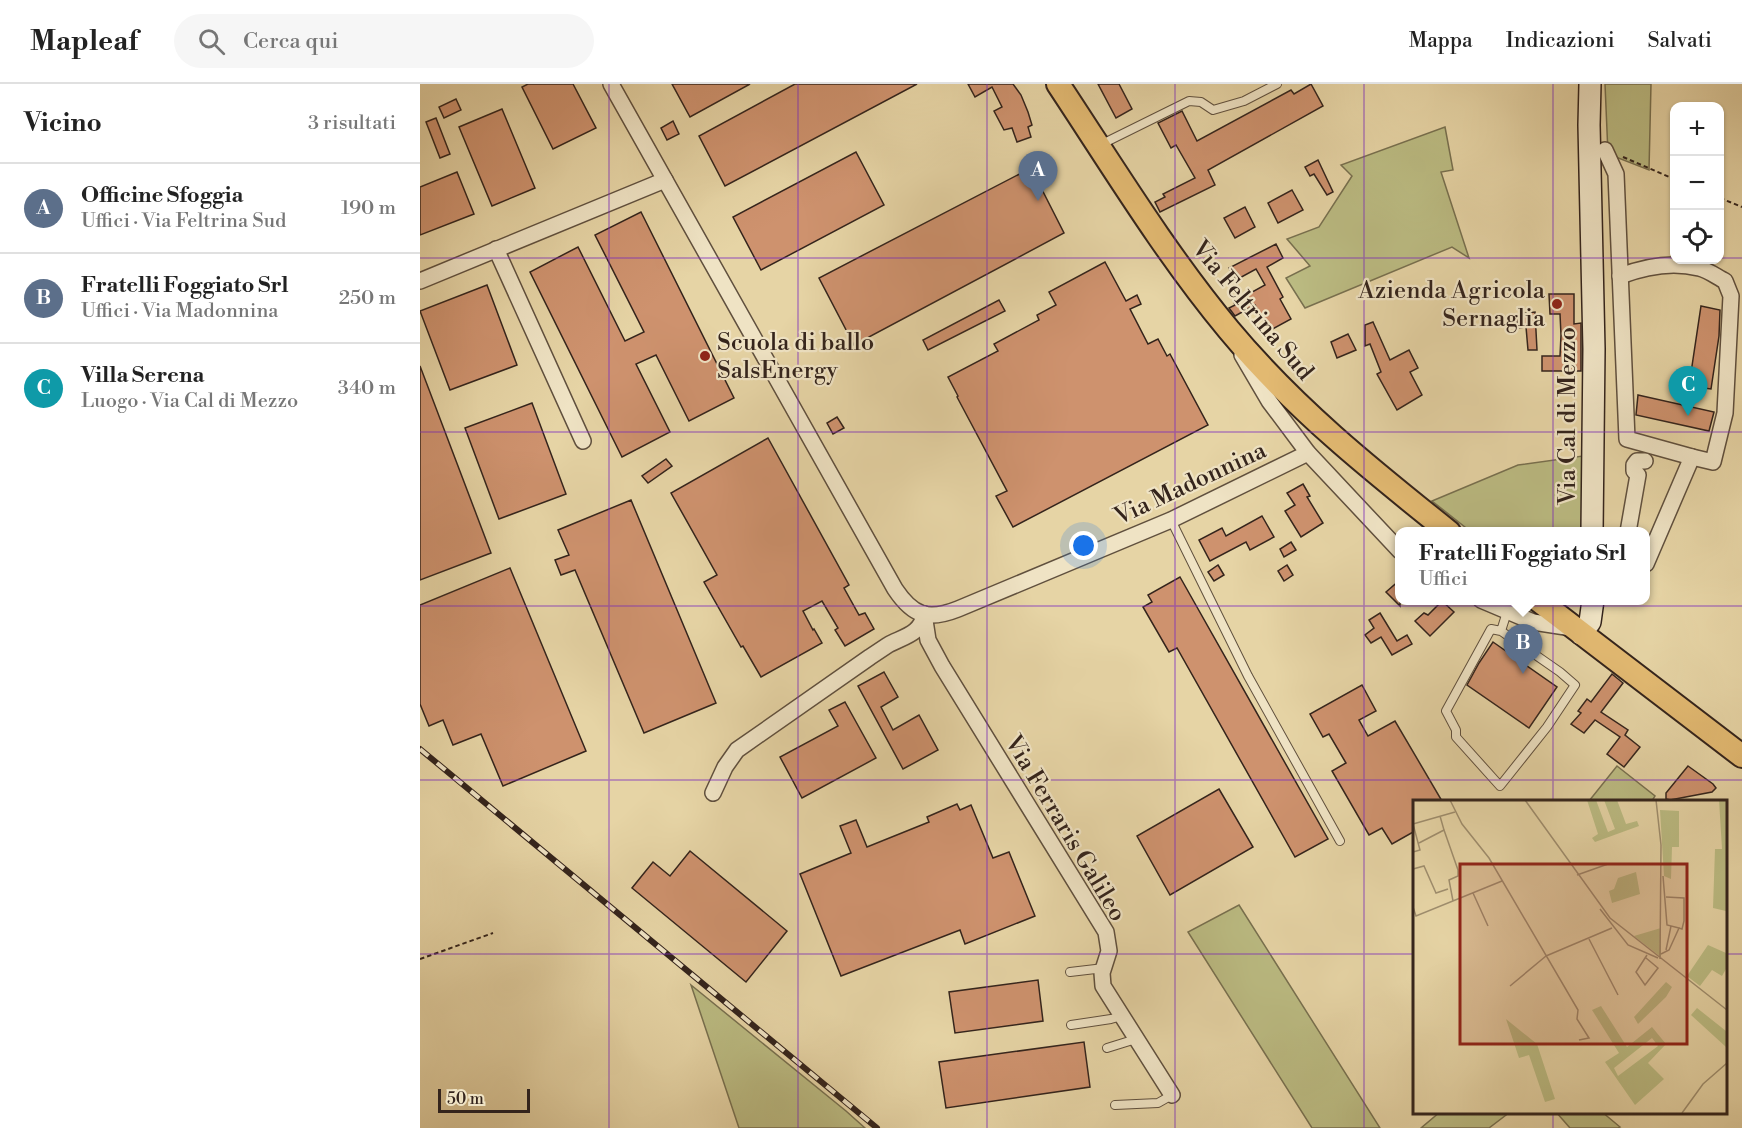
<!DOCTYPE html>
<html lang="it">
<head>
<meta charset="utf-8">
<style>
  body { margin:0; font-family:"Libre Bodoni",serif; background:#f6f6f6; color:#222 }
  .controls { position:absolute; right:18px; top:18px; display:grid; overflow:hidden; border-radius:12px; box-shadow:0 2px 4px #0004 }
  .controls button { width:54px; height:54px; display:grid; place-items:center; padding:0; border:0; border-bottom:2px solid #e0e0e0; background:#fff; color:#222; font:30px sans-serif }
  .scale { position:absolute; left:18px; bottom:15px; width:92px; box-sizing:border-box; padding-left:6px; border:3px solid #34241c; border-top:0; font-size:16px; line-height:21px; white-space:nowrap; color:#34241c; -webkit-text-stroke:4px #efe3c4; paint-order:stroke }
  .you { position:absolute; left:664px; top:462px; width:21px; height:21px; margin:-15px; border:4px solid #fff; border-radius:50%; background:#1a73e8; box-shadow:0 0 0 9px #1a73e833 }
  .badge { display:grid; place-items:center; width:39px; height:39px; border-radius:50%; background:#8f2418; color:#fff; font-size:20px; font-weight:700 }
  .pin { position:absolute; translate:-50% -50px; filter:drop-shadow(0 2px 3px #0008) }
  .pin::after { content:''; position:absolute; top:32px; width:21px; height:18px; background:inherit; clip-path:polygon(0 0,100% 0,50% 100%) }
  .popup { position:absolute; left:975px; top:443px; width:255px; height:78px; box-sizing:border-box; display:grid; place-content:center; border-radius:12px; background:#fff; filter:drop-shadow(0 2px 4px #0005); font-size:20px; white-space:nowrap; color:#767676 }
  .popup b { font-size:22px; color:#222 }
  .popup::after { content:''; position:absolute; left:50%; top:100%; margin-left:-12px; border:12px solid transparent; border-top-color:#fff }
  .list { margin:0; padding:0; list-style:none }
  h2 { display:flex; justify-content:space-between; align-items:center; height:78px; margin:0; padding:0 24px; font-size:26px }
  h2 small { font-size:20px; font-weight:400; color:#767676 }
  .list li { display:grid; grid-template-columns:39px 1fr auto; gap:18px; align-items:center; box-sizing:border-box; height:90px; padding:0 24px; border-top:2px solid #e0e0e0 }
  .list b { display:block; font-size:22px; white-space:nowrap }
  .list p { margin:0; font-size:20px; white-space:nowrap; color:#767676 }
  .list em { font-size:20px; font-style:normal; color:#767676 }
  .icon { flex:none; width:33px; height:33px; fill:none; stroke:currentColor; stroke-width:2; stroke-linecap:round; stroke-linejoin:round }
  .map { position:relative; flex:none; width:1322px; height:1044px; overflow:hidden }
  header { display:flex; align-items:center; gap:36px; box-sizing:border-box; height:84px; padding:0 30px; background:#fff; border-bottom:2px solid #e0e0e0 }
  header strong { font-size:28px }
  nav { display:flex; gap:33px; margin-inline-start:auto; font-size:21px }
  .search { width:420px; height:54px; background:#f6f6f6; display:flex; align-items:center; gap:15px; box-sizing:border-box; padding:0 21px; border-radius:33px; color:#767676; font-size:22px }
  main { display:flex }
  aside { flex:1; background:#fff }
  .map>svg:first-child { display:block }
  .green { fill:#bbbb82; stroke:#78704f; stroke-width:1.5 }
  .building { fill:#ce926e; stroke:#34241c; stroke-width:1.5 }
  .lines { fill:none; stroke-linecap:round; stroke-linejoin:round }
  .lane-casing { stroke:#60503e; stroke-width:10 }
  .street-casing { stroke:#60503e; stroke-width:18 }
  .secondary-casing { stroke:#34241c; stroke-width:24 }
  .primary-casing { stroke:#34241c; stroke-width:26 }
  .path { stroke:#34241c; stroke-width:2; stroke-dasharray:4.5 3; stroke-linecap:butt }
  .lane { stroke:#efe3c4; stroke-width:8 }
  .street { stroke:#efe3c4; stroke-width:15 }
  .secondary { stroke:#efe3c4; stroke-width:21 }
  .primary { stroke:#e3ba72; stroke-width:22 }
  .rail-casing { stroke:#34241c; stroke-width:6 }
  .rail { stroke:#efe3c4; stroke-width:4; stroke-dasharray:11; stroke-linecap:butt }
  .grid { fill:none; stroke:#7b2cbf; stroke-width:1.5; stroke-opacity:0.55 }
  .poi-dot { fill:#8f2418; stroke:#efe3c4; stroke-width:2 }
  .labels { text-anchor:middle; stroke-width:4.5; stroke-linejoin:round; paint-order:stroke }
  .poi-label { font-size:24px; fill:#34241c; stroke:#efe3c4; text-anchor:end }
  .street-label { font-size:24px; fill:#34241c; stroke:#efe3c4 }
  .inset-road { fill:none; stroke:#9f8e6e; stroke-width:1.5 }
  .view { fill:#8f2418; fill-opacity:0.15; stroke:#8f2418; stroke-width:3 }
  .inset-edge { fill:none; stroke:#34241c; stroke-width:3 }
</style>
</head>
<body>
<header>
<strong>Mapleaf</strong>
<div class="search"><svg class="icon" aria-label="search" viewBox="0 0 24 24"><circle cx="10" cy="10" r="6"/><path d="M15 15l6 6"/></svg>Cerca qui</div>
<nav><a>Mappa</a><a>Indicazioni</a><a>Salvati</a></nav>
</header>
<main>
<aside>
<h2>Vicino<small>3 risultati</small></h2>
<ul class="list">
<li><span class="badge" style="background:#5c6f8a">A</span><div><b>Officine Sfoggia</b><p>Uffici · Via Feltrina Sud</p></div><em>190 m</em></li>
<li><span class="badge" style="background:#5c6f8a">B</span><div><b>Fratelli Foggiato Srl</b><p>Uffici · Via Madonnina</p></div><em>250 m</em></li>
<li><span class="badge" style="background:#0f9aa8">C</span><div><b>Villa Serena</b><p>Luogo · Via Cal di Mezzo</p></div><em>340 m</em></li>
</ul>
</aside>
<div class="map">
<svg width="1322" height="1044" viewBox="0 0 1322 1044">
  <rect width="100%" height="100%" fill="#e6d4a5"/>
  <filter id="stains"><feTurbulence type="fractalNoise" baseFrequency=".00333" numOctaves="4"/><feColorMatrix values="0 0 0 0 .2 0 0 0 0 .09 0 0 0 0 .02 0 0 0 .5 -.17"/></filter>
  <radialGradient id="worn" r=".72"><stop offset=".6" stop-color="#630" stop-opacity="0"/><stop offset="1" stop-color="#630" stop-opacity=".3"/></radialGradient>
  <g class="green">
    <polygon points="1185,0 1231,0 1229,86 1188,70"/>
    <polygon points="1025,43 1033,86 1021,88 1049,174 1032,163 885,224 866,194 890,182 867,155 899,143 932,92 921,81"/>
    <polygon points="1170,371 1169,447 1050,447 1012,417 1098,381"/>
    <polygon points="1197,682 1235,712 1232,717 1169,717"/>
    <polygon points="819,821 960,1044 892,1044 768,848"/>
    <polygon points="271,901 426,1027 445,1044 319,1044"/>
    <polygon points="1020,1028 1090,1028 1069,1044 1001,1044"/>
    <polygon points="1136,1028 1182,1028 1200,1043 1198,1044 1150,1044"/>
  </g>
  <g class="building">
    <polygon points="108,0 153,0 176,44 133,65 102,3"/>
    <polygon points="252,0 330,0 270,33"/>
    <polygon points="375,0 497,0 305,102 279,52"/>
    <polygon points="548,0 593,0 601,11 608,28 612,41 608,43 611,53 597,58 592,44 584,46 574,27 582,23 572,3 555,13"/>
    <polygon points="678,0 699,0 712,25 696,34"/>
    <polygon points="891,0 903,22 788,86 795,101 740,128 735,118 745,113 743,110 775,94 756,61 751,64 738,39 762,27 777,57 871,6 874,10"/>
    <polygon points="36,15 41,26 24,34 19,23"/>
    <polygon points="82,25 115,104 72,122 39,43"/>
    <polygon points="16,34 30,70 20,74 6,38"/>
    <polygon points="253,37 259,50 247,56 241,44"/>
    <polygon points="436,68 464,121 341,186 313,133"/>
    <polygon points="898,76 913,108 907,111 894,90 890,92 885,83"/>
    <polygon points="611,84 644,149 434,261 399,194"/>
    <polygon points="37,88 54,130 0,151 0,103"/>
    <polygon points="872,106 883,126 858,139 848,119"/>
    <polygon points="825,123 835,143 815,154 804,134"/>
    <polygon points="221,128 314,314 269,337 236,271 216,280 250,348 202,373 110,188 158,163 205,257 224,248 175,151"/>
    <polygon points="856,160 863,174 847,183 863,213 860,215 871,235 849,247 835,221 815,232 809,224 815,221 814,218 845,201 836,185 816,196 809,184"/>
    <polygon points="685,178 706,217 717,211 721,220 710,225 728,260 738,255 747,272 750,270 788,341 593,443 576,412 587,407 537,313 538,312 528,293 578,267 574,260 619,236 617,231 636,221 629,208"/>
    <polygon points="67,201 97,281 30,306 0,227"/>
    <polygon points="1129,210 1154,210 1154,240 1161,239 1161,287 1122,287 1122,272 1140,272 1141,251 1140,230 1130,230"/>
    <polygon points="579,216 585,227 508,266 503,256"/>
    <polygon points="1281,222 1300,226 1299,252 1291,305 1269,302"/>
    <polygon points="1115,228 1117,266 1108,266 1106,243 1098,244 1096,230"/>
    <polygon points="953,238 970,276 989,266 998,284 990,288 1002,311 977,326 957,290 961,288 950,260 945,262 945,241"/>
    <polygon points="928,250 936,266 917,274 911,258"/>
    <polygon points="0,282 71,469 0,496"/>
    <polygon points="1218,311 1294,328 1289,347 1216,331"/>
    <polygon points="112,319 146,410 79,435 45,344"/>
    <polygon points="417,333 424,344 413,350 407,339"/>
    <polygon points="348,354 429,501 424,504 439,531 445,529 454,545 425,562 415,546 418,544 402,517 383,527 393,546 394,545 402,559 341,593 323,562 321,563 284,498 297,491 251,409"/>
    <polygon points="246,375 252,382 228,399 222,392"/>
    <polygon points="883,400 890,412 887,413 903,439 881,453 865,427 875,421 867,409"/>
    <polygon points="211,416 296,619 224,649 155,486 141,491 135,476 149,471 138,446"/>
    <polygon points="842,432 854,453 830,466 826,458 790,477 779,456 802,444 806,452"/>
    <polygon points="871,458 876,466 864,473 860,465"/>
    <polygon points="798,481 804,491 794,497 788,488"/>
    <polygon points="867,481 873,491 864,497 858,487"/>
    <polygon points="90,484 166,667 83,702 61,650 33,661 23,636 9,642 0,620 0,521"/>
    <polygon points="760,493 908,755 875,773 757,564 749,568 723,523 732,518 728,511"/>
    <polygon points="980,496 980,522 966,508"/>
    <polygon points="1022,517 1034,528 1010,552 995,537 1004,529 1008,531"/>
    <polygon points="960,529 977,557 987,551 992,560 972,571 961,553 951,559 945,551 954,544 949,536"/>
    <polygon points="1073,558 1137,603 1109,644 1047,601 1059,579"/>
    <polygon points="464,588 478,613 461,623 473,646 499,631 518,666 483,685 438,602"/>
    <polygon points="1192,590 1203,599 1181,628 1208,646 1205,651 1220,663 1204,683 1187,670 1200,653 1175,636 1164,649 1151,640 1161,629 1158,627 1167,615 1171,618"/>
    <polygon points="942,601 956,627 939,636 948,652 975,637 1022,717 995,717 995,747 972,760 962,744 949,751 912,687 926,679 909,650 903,653 890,630"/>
    <polygon points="425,618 456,674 382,714 360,673 418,642 409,626"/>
    <polygon points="1268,682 1293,700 1296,704 1292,708 1250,716 1246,715 1246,709"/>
    <polygon points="799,705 833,763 750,811 717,752"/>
    <polygon points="537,720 540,726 551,721 573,774 589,768 615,832 545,860 540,846 421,892 380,790 431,769 420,742 436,736 447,763 509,738 507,733"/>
    <polygon points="270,767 367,847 326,898 212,804 233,778 250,792"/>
    <polygon points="618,896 623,937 535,949 529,908"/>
    <polygon points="664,958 670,1003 526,1024 519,978"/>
  </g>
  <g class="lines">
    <defs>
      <g id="lane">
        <polyline points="680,61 769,17 781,18 793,26 824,17 857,0"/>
        <polyline points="751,436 828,592 920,757"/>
        <polyline points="1081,547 1140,588 1155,601 1127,643 1080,702 1036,653 1036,646 1026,627 1071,545 1081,547 1087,528"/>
        <polyline points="650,888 684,884"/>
        <polyline points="651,941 691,935 702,932"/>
        <polyline points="687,964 716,955"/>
        <polyline points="695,1021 738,1019 752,1011"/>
      </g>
      <g id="street">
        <path d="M 191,0 L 475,505 C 493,532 508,537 538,525 L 751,436 L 888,369"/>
        <polyline points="1185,66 1196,90 1207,355 1272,373 1226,480"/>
        <polyline points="76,165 163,357"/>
        <path d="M 1200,192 C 1226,182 1252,177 1279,184 C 1288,186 1297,193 1305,197 L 1311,212 L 1305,329 L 1293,378 L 1272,373"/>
        <polyline points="0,197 245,96"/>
        <polyline points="822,271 849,317 888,369 980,467"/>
        <polyline points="1208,448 1218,391 1214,387 1214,381 1217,377 1225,377"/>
        <polyline points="1061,516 1113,538 1152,544"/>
        <polyline points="504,530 508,556 522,582 686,848 689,867 682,889 683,902 752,1011"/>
        <path d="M 293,709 L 305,683 L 317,666 L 450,573 C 456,569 462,565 468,561 C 482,553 502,550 504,530"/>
      </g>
      <g id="secondary">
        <polyline points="1170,0 1169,41 1174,265 1172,448"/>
        <polyline points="1161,550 1170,538 1173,516"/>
      </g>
      <g id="primary">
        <path d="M 638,0 C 693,83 745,169 809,246 C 874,324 950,385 1029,448"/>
        <polyline points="1118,516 1322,672"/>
      </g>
    </defs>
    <use href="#lane" class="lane-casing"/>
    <use href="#street" class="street-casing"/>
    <use href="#secondary" class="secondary-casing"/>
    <use href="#primary" class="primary-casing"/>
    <g class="path">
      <polyline points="1203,73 1254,95"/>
      <polyline points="1300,114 1322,123"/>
      <polyline points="0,875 73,849"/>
    </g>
    <use href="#lane" class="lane"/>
    <use href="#street" class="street"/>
    <use href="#secondary" class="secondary"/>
    <use href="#primary" class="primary"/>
    <defs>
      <polyline id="rail" points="0,665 457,1044"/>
    </defs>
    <use href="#rail" class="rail-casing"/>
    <use href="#rail" class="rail"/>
  </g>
  <path class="grid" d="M 189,0 L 189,1044M 378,0 L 378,1044M 567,0 L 567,1044M 755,0 L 755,1044M 944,0 L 944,1044M 1133,0 L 1133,717M 0,174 L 1254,174M 1300,174 L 1322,174M 0,348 L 1322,348M 0,522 L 1322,522M 0,696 L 1322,696M 0,870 L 995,870M 1306,870 L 1322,870M 1133,1028 L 1133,1044"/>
  <g class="poi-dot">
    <circle cx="1137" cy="220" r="6"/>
    <circle cx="285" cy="272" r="6"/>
  </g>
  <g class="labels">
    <g class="poi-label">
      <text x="1125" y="214">Azienda Agricola<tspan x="1125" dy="28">Sernaglia</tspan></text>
      <text x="297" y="266" text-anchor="start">Scuola di ballo<tspan x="297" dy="28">SalsEnergy</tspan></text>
    </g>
    <g class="street-label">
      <text transform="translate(833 226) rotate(50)" y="8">Via Feltrina Sud</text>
      <text transform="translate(1147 332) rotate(-90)" y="8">Via Cal di Mezzo</text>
      <text transform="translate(770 399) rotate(-25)" y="8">Via Madonnina</text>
      <text transform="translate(646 744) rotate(59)" y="8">Via Ferraris Galileo</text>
    </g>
  </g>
  <g transform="translate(993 716)">
    <rect width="314" height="314" fill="#e6d4a5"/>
    <path d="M 174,0 L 183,0 L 195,32 L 202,29 L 191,0 L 204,0 L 213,24 L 224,21 L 226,26 L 182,42 L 179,38 L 185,34 ZM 306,0 L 313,0 L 313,111 L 300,108 L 302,49 L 309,49 ZM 247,10 L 266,11 L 266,47 L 259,47 L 258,79 L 251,76 ZM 223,72 L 227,94 L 199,103 L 196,91 L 201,89 L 205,78 ZM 248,128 L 248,157 L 221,136 ZM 295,145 L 313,153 L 313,169 L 309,176 L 299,170 L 287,186 L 274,176 ZM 253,182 L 259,187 L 253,197 L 225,224 L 221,217 ZM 188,206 L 214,247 L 239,227 L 253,244 L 235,263 L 251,279 L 222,305 L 192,262 L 206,253 L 179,210 ZM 239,238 L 245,246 L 205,276 L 201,268 ZM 284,208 L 313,231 L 313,247 L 278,215 ZM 93,219 L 124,244 L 142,299 L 132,302 L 116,255 L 106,258 Z" fill="#bbbb82" fill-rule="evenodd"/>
    <path class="inset-road" d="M 37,0 L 49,24 L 76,58 L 165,210 L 164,219 L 176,238 L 166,240M 112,0 L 197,118 L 314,210M 243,0 L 248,45 L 247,159M 0,24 L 42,12M 31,30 L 45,70 L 45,76 L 36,80 L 40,101M 6,43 L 31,30 L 27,16M 0,52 L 7,50 L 0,24M 0,69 L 11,66 L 23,93 L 35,89M 164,75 L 195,64M 60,93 L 75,126M 253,97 L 271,98 L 271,121 L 269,129 L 266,128M 0,107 L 3,116 L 89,81M 187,109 L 215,145 L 245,158M 176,139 L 205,195M 253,150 L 258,126M 248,154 L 256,150 L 266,128 L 254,125 L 250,76M 133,156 L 199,128M 233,158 L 245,168 L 232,185 L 223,172 L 234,155M 97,186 L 133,156M 269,313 L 290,284 L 314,263"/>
    <path class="view" d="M 47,64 L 274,64 L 274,244 L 47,244 Z"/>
    <rect width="314" height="314" class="inset-edge"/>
  </g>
  <rect width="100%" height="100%" filter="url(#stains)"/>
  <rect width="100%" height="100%" fill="url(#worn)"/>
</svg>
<div class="controls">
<button>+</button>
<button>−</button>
<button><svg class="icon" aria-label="locate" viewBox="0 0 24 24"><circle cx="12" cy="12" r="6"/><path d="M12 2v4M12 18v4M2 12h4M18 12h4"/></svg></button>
</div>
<div class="scale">50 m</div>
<div class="you"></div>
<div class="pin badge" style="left:618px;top:117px;background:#5c6f8a">A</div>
<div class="pin badge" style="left:1103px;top:590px;background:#5c6f8a">B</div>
<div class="popup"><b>Fratelli Foggiato Srl</b>Uffici</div>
<div class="pin badge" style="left:1268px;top:332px;background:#0f9aa8">C</div>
</div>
</main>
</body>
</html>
